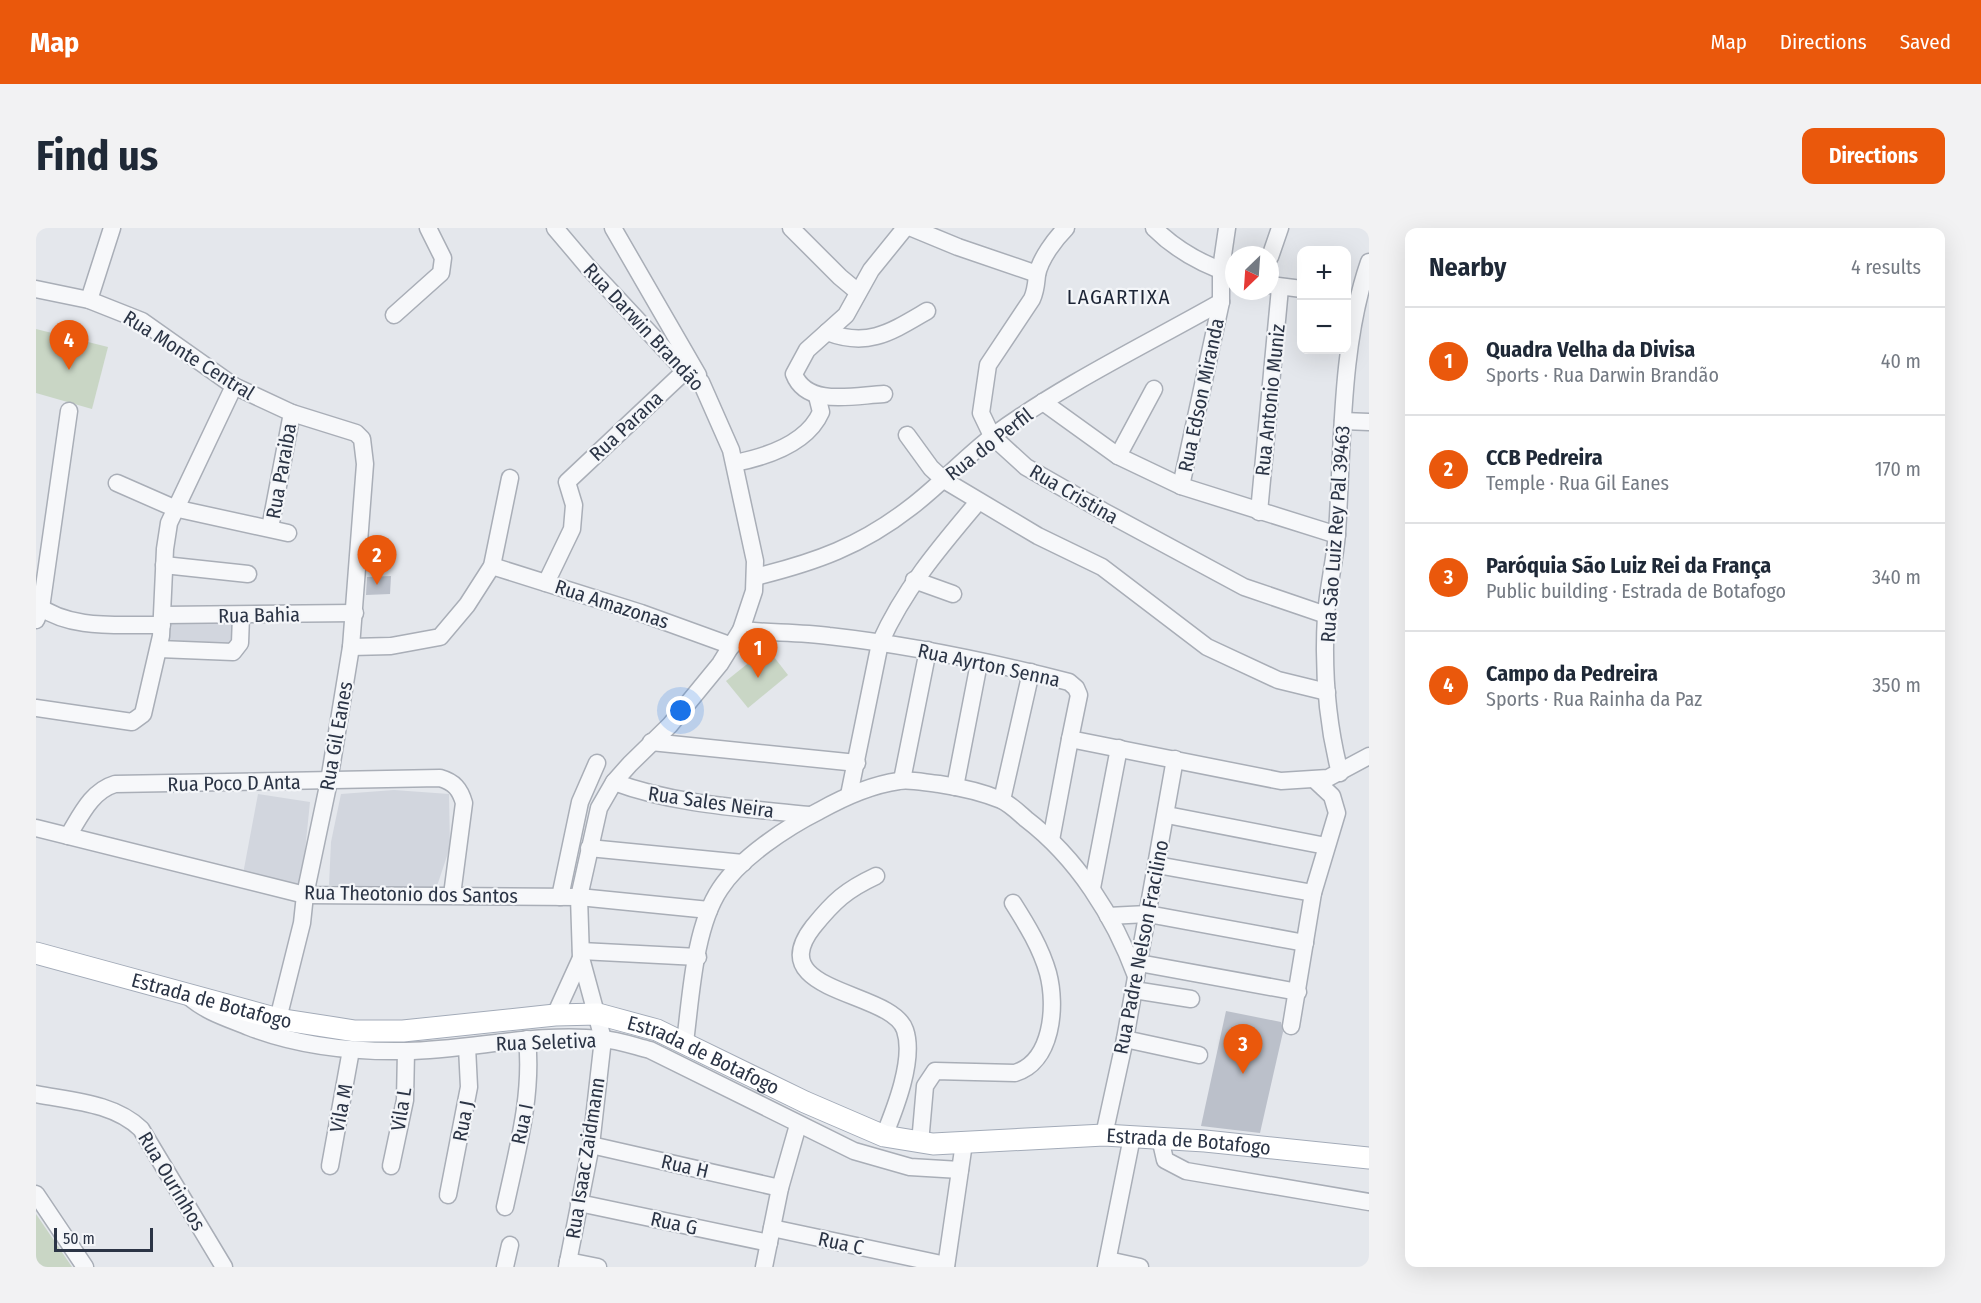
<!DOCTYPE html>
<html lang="en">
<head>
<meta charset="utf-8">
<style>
  body { margin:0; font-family:"Fira Sans Condensed",sans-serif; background:#f2f2f3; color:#1f2937 }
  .controls { position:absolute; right:18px; top:18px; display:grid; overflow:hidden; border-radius:12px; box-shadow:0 6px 24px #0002 }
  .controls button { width:54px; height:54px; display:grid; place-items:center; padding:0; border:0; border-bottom:2px solid #e0e1e3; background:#fff; color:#1f2937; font:30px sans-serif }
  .compass { position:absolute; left:1189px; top:18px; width:54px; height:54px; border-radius:50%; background:#fff; box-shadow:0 6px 24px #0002; rotate:205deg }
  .scale { position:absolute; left:18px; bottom:15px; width:99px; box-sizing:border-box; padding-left:6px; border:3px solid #2b3445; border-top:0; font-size:16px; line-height:21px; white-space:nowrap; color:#2b3445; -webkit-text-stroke:4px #f4f6f9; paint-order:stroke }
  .you { position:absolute; left:645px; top:483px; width:21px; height:21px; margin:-15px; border:4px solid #fff; border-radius:50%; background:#1a73e8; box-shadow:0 0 0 9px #1a73e833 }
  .badge { display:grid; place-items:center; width:39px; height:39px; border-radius:50%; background:#ea580c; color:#fff; font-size:20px; font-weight:700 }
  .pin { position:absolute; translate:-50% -50px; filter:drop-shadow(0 2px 3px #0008) }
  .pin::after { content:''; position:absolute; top:32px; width:21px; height:18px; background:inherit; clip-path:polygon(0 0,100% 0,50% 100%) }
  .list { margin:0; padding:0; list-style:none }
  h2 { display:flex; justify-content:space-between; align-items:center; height:78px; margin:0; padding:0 24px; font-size:26px }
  h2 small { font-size:20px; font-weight:400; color:#747a83 }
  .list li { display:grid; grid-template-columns:39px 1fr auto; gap:18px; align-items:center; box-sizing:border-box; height:108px; padding:0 24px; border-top:2px solid #e0e1e3 }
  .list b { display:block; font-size:22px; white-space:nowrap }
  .list p { margin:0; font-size:20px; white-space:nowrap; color:#747a83 }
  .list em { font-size:20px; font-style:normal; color:#747a83 }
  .map { position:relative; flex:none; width:1333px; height:1039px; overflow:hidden; border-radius:12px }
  header { display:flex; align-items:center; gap:36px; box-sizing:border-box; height:84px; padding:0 30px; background:#ea580c; color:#fff }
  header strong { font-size:28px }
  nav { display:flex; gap:33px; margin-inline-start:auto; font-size:21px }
  .intro { display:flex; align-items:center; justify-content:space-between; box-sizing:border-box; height:144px; padding:0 36px }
  h1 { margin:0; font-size:42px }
  .button { padding:15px 27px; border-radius:12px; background:#ea580c; color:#fff; font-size:21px; font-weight:700 }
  main { display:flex; gap:36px; padding:0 36px }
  aside { flex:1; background:#fff; border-radius:12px; box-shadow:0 6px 24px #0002 }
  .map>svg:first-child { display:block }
  .built { fill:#d2d6de }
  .green { fill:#c9d6c5 }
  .building { fill:#bbc0ca }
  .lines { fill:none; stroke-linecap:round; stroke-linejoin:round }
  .minor-casing { stroke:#a9aeb7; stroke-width:19 }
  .major-casing { stroke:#a3abb8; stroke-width:23 }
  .minor { stroke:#f7f8fa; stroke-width:16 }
  .major { stroke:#fff; stroke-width:21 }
  .labels { text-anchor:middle; stroke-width:4.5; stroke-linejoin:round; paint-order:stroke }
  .street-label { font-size:20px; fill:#2b3445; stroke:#f4f6f9 }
  .neighbourhood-label { font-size:21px; letter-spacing:1.5px; fill:#1d2536; stroke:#f4f6f9 }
</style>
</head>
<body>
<header>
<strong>Map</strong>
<nav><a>Map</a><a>Directions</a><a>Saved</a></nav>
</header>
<div class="intro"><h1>Find us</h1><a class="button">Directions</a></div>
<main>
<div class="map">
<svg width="1333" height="1039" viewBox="0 0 1333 1039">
  <rect width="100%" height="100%" fill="#e4e7ec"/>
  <g class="built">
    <polygon points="129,391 201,394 198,421 128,420"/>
    <polygon points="358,562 413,566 414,619 400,661 293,657 295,614 305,566"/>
    <polygon points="222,566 274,574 265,662 207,646"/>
  </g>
  <g class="green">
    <polygon points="0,101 72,119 56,181 0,165"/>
    <polygon points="731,420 752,447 712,480 690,453"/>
    <polygon points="0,986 36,1039 0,1039"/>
  </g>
  <g class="building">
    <polygon points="355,348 354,366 330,367 331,349"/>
    <polygon points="1190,783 1245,794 1247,804 1224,905 1165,898"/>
  </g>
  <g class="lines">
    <defs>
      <g id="minor">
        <polyline points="519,0 552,39 649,143 665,154 695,222 719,333 718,363 705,402 684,436 634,497 594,536 578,554 563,580 543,669 545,730 519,787"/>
        <polyline points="577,0 662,147"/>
        <polyline points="755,0 804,49 822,64"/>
        <polyline points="876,0 922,19 1001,46"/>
        <path d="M 1030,0 C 1019,11 1004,31 1001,47 C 1000,56 1000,62 996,71 L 952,137 L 945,185 L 956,208 L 990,239 L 1067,283 L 1208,359 L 1290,387"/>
        <path d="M 1118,0 C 1141,23 1167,37 1198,47"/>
        <polyline points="1234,29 1244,0"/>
        <polyline points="1234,57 1266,61"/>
        <polyline points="0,61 53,72 106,93 198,158 256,185 320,205 326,211 329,236 315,419 293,553 269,667 266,695 242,791"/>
        <polyline points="53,72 76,0"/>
        <polyline points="358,87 405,45 407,30 392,0"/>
        <path d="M 791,104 C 832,120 855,104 891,83"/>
        <path d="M 848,166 C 820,167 771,180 758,146 L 771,122 L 810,87 L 835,42 L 869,0"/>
        <polyline points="1007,174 1082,228 1145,258 1301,307"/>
        <polyline points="1307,193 1333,194"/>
        <polyline points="871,207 895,240 908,252 1002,308 1066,339 1171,419 1242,452 1291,464"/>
        <polyline points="1082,228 1118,161"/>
        <path d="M 699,235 C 729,229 771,216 785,184 L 781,168"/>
        <polyline points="81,255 138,280 252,305"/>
        <polyline points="1145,258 1185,74 1185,41 1191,0"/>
        <polyline points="1223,284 1244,60"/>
        <polyline points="234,300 256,185"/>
        <polyline points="128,337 212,346"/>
        <polyline points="456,338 605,385 696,418"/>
        <path d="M 719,349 C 780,334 825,318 875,279 C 904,257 929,229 958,207 C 1028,156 1109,117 1185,74"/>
        <polyline points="878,352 917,366"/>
        <polyline points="510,355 536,301 538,277 531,254 649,143"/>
        <path d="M 0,376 C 34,403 85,396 126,397"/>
        <polyline points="127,387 319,385"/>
        <polyline points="0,392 5,380 33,183"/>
        <path d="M 705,402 C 734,405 764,404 793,408 C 874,417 955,434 1033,454 L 1040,460 L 1043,467 L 1034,511 L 1245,553 L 1292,550 L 1333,528"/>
        <polyline points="315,419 355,418 404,409 431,377 456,338 474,250"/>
        <polyline points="123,421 197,424 204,415 205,388"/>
        <polyline points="0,480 96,494 107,486 125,408 129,321 133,295 198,158"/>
        <polyline points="615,514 821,535"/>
        <path d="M 1304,545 C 1291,495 1287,438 1290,387 C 1292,359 1299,332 1301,305 C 1307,216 1304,118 1333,34"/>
        <polyline points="866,552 892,422"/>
        <path d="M 578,554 C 640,577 708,580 773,587"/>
        <polyline points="919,559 943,435"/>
        <path d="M 813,567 L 844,415 C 868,361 904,319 942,274"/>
        <polyline points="966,572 995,444"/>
        <polyline points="1131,587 1290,618"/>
        <polyline points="0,600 269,667 543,669 673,682"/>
        <path d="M 32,608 C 44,589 55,563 79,556 L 404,550 C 418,554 424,561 428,575 L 416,667"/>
        <polyline points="1015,612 1034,511"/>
        <polyline points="553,620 707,635"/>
        <polyline points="1121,637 1277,665"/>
        <path d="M 840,648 C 810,662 798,673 777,699 C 725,766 856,762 869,802 C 879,831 859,881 848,908"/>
        <polyline points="1056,660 1083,520"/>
        <polyline points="524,669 544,574 561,535"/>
        <polyline points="1072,688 1112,686 1269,715"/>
        <polyline points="545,723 662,729"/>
        <polyline points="1103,735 1262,764"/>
        <polyline points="1098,762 1155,771"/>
        <path d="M 152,768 C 170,784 191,790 213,799 C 262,818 317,824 370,823 C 435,822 500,804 565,811 C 582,812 598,818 614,822 L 818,923 L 874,939 L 924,942"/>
        <polyline points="1255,798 1277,665 1301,585 1296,568 1280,553"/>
        <polyline points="1089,811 1163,827"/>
        <path d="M 649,814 C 655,769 658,700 684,661 C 704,630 751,599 783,583 C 808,569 834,557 863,553 C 875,551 890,555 903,556 C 923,559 946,564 965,572 C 974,576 982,584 990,591 C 1041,630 1078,688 1100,748"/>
        <path d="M 0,866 C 36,873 78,875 105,901 L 188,1039"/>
        <polyline points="1068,907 1089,811 1139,531"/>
        <polyline points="1124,910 1129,932 1150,943 1333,974"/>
        <path d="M 884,915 L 889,858 L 899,843 L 979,845 C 1016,834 1021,779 1012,745 C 1005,720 991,697 977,675"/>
        <polyline points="555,917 744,960"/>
        <polyline points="294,938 315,822"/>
        <polyline points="355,938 369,872 370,823"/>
        <polyline points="0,966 49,1039"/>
        <polyline points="412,967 433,859 431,819"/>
        <polyline points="543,975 733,1015"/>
        <path d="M 469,979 C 481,923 497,868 491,811"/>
        <polyline points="736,1000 910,1037"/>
        <polyline points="1072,1032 1104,1039"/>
        <polyline points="532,1033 562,1039"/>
        <polyline points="469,1039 474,1017"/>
        <polyline points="531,1039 555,917 567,811 545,730"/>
        <polyline points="728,1039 744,960 762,897"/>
        <polyline points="910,1039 928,915"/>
        <polyline points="1070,1039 1096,909"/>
      </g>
      <g id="major">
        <path id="s1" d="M 0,725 L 242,791 L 319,803 L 367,803 L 519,787 L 562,786 L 621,802 L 769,874 L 848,908 L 897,916 L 1068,907 L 1169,913 L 1333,930"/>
      </g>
    </defs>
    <use href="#minor" class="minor-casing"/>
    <use href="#major" class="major-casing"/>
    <use href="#minor" class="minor"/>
    <use href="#major" class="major"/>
  </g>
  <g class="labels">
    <g class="street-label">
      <text transform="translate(608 99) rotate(47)" y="7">Rua Darwin Brandão</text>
      <text transform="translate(153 127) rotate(32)" y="7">Rua Monte Central</text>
      <text transform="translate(1165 167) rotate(-78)" y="7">Rua Edson Miranda</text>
      <text transform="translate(1234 172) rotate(-84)" y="7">Rua Antonio Muniz</text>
      <text transform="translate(590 198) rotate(-43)" y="7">Rua Parana</text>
      <text transform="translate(953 216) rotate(-38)" y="7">Rua do Perfil</text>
      <text transform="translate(245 243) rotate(-80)" y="7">Rua Paraiba</text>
      <text transform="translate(1038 266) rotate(30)" y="7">Rua Cristina</text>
      <text transform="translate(1299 306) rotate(-86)" y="7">Rua Sāo Luiz Rey Pal 39463</text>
      <text transform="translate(576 376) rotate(18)" y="7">Rua Amazonas</text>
      <text transform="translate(223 387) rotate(-1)" y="7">Rua Bahia</text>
      <text transform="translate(953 437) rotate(12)" y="7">Rua Ayrton Senna</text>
      <text transform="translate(300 508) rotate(-80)" y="7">Rua Gil Eanes</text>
      <text transform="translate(198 555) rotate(-1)" y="7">Rua Poco D Anta</text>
      <text transform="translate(675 574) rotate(8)" y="7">Rua Sales Neira</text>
      <text transform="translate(375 666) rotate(1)" y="7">Rua Theotonio dos Santos</text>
      <text transform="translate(1105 719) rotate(-79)" y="7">Rua Padre Nelson Fracilino</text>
      <text dy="7" stroke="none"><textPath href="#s1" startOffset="182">Estrada de Botafogo</textPath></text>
      <text transform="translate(510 814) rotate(-2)" y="7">Rua Seletiva</text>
      <text dy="7" stroke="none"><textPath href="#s1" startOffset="686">Estrada de Botafogo</textPath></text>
      <text transform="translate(305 880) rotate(-79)" y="7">Vila M</text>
      <text transform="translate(365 881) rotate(-81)" y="7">Vila L</text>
      <text transform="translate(427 893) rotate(-79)" y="7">Rua J</text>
      <text transform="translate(486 896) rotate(-78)" y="7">Rua I</text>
      <text dy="7" stroke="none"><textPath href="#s1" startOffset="1190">Estrada de Botafogo</textPath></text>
      <text transform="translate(549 930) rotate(-81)" y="7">Rua Isaac Zaidmann</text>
      <text transform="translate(649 938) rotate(13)" y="7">Rua H</text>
      <text transform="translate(136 953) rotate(59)" y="7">Rua Ourinhos</text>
      <text transform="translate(638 995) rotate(12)" y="7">Rua G</text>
      <text transform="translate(805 1015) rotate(12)" y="7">Rua C</text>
    </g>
    <g class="neighbourhood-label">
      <text x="1083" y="76">LAGARTIXA</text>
    </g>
  </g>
</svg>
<div class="controls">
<button>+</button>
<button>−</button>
</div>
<svg class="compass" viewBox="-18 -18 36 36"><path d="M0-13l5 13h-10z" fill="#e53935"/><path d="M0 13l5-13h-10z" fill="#747a83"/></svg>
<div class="scale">50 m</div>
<div class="you"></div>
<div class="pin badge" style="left:722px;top:450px">1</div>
<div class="pin badge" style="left:341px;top:357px">2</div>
<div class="pin badge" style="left:1207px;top:846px">3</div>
<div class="pin badge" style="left:33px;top:142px">4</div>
</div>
<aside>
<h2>Nearby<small>4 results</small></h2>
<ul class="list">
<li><span class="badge">1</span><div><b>Quadra Velha da Divisa</b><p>Sports · Rua Darwin Brandão</p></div><em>40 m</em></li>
<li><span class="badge">2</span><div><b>CCB Pedreira</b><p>Temple · Rua Gil Eanes</p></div><em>170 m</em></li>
<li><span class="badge">3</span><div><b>Paróquia São Luiz Rei da França</b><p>Public building · Estrada de Botafogo</p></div><em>340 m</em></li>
<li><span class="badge">4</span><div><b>Campo da Pedreira</b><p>Sports · Rua Rainha da Paz</p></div><em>350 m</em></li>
</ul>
</aside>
</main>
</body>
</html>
